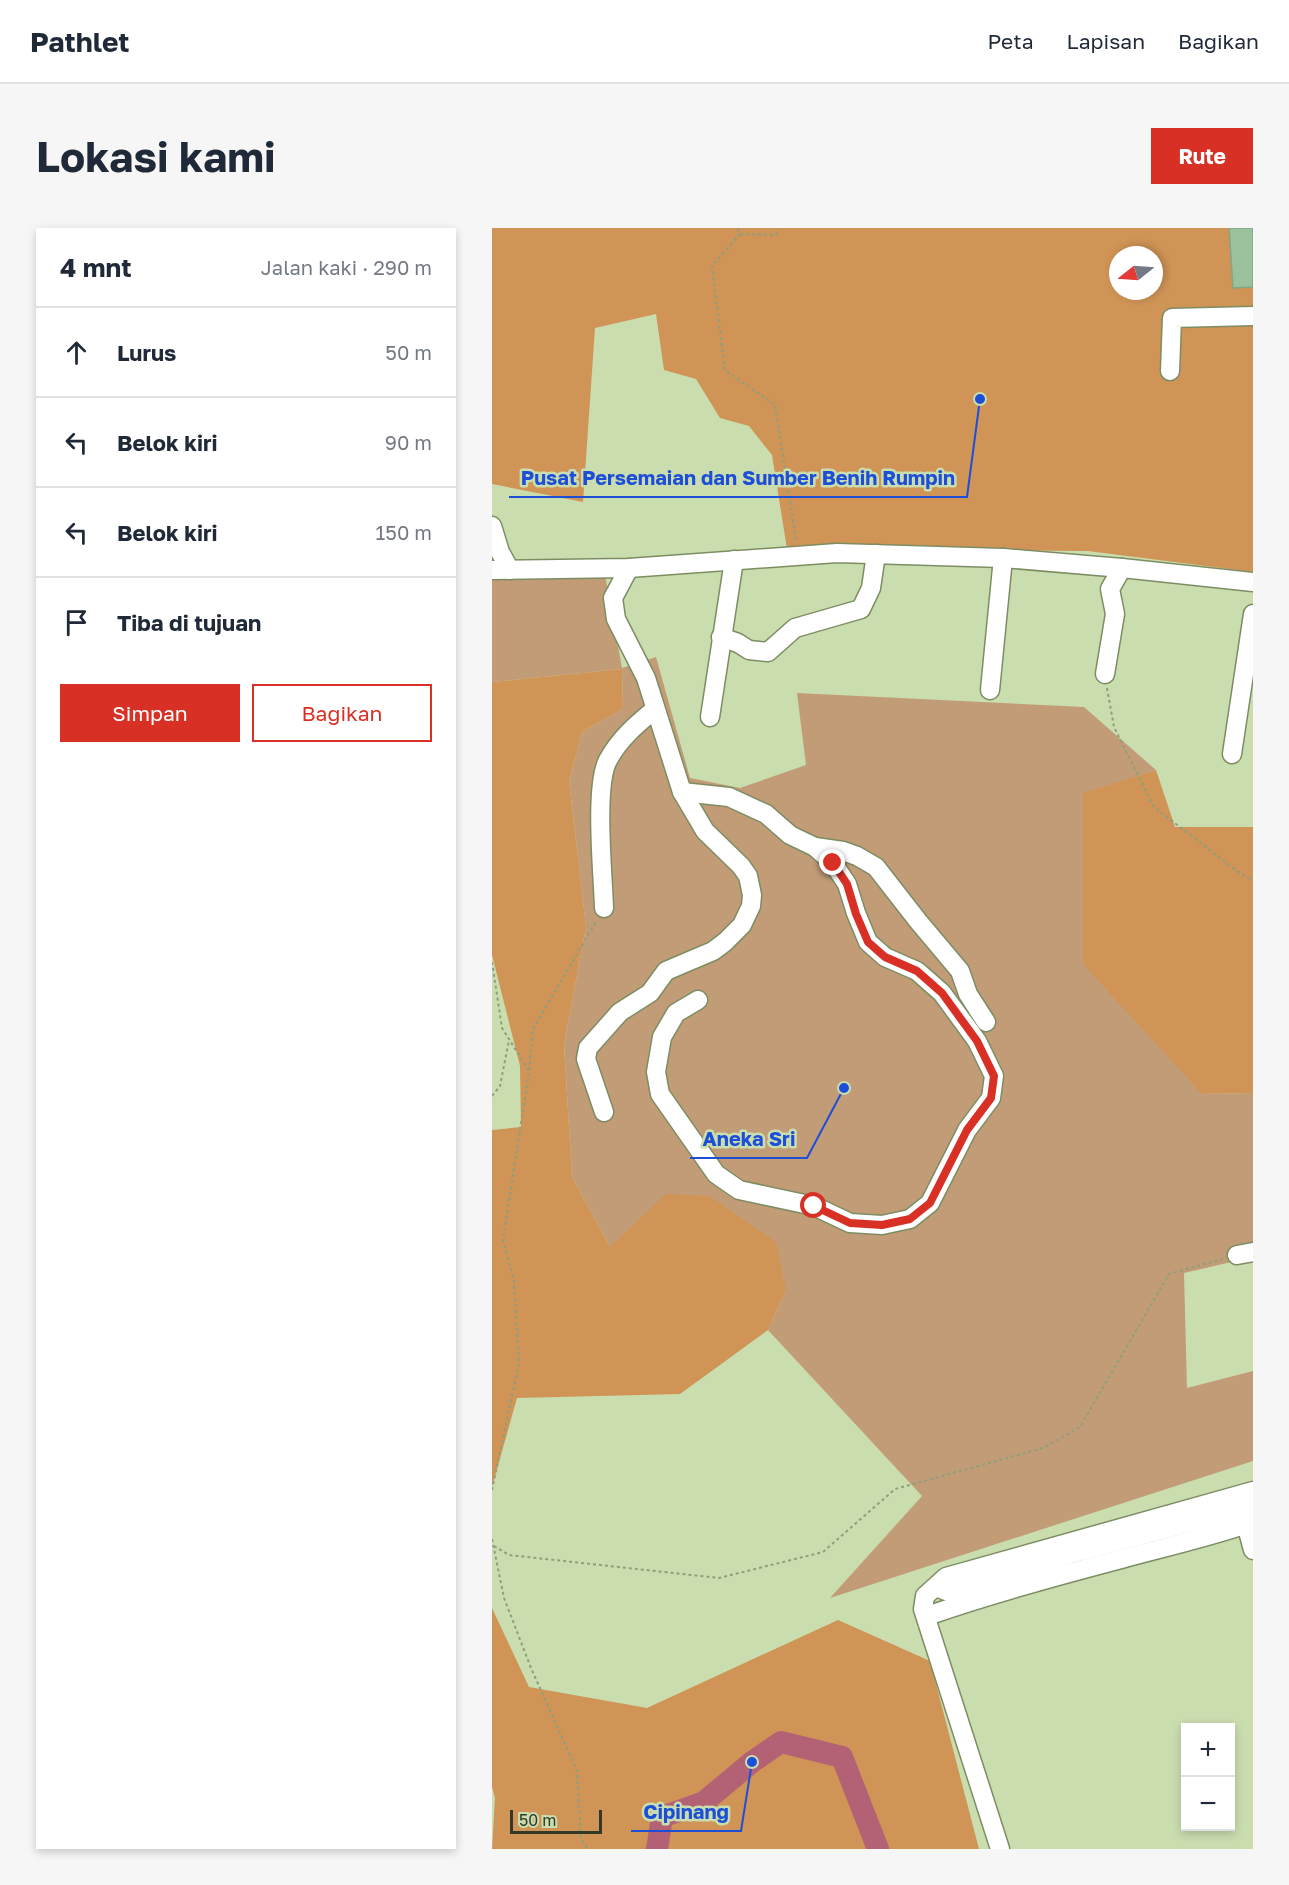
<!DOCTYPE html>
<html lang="id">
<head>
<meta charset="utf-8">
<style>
  body { margin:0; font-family:"Golos Text",sans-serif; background:#f6f6f7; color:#1f2937 }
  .controls { position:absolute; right:18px; bottom:18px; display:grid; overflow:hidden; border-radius:0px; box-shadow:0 3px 9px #0003 }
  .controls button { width:54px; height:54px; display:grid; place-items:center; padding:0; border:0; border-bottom:2px solid #e0e1e3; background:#fff; color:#1f2937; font:30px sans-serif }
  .compass { position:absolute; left:617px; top:18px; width:54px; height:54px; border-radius:50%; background:#fff; box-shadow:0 3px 9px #0003; rotate:253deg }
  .scale { position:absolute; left:18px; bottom:15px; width:92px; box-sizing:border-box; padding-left:6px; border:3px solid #323927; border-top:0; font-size:16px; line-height:21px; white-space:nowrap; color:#323927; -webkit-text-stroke:4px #caddaf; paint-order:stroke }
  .stop { position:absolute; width:18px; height:18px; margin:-14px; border:4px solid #d93025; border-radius:50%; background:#fff }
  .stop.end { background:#d93025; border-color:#fff; box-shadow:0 2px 6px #0008 }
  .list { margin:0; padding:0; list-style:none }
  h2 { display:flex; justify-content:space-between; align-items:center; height:78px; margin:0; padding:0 24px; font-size:26px }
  h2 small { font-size:20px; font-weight:400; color:#747a83 }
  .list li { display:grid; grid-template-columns:39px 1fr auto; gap:18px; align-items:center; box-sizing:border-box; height:90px; padding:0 24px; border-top:2px solid #e0e1e3 }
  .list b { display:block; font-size:22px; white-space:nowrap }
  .list em { font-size:20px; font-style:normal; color:#747a83 }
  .actions { display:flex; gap:12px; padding:18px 24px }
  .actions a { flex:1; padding:14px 0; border:2px solid #d93025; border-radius:0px; text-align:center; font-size:21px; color:#d93025 }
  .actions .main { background:#d93025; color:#fff }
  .icon { flex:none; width:33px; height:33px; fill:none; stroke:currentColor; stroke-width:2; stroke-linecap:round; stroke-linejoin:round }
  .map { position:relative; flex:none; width:761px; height:1621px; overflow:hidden; border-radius:0px }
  header { display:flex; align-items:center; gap:36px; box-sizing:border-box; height:84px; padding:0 30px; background:#fff; border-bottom:2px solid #e0e1e3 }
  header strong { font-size:28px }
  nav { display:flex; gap:33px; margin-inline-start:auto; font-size:21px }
  .intro { display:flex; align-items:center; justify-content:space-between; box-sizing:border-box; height:144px; padding:0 36px }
  h1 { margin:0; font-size:42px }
  .button { padding:15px 27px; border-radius:0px; background:#d93025; color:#fff; font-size:21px; font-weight:700 }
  main { display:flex; gap:36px; padding:0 36px }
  aside { flex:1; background:#fff; border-radius:0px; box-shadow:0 3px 9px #0003 }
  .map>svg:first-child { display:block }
  .green { fill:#c29c77 }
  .forest { fill:#d09456; fill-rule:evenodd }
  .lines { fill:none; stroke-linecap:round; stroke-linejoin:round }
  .river { stroke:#b36275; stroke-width:22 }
  .building { fill:#9bc09c; stroke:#83a784; stroke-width:1.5 }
  .minor-casing { stroke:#7d8d63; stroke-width:21 }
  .path { stroke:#909e7b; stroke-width:2; stroke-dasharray:3 3; stroke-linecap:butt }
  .minor { stroke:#fff; stroke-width:18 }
  .route { stroke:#d93025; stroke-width:8 }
  .leader { fill:none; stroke:#1d4ed8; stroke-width:2 }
  .callout-dot { fill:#1d4ed8; stroke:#caddaf; stroke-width:2 }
  .callout-label { font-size:20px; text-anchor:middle; font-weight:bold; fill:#1d4ed8; stroke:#caddaf; stroke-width:5; stroke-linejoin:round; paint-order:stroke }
</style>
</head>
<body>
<header>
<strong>Pathlet</strong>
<nav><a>Peta</a><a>Lapisan</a><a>Bagikan</a></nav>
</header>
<div class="intro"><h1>Lokasi kami</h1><a class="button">Rute</a></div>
<main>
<aside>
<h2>4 mnt<small>Jalan kaki · 290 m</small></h2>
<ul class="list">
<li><svg class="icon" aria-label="ahead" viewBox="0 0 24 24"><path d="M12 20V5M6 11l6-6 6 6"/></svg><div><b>Lurus</b></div><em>50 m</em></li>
<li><svg class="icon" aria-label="left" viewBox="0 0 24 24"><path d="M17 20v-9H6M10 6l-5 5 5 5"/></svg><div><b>Belok kiri</b></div><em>90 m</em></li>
<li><svg class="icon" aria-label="left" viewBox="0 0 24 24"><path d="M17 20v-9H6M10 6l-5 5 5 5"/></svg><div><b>Belok kiri</b></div><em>150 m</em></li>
<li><svg class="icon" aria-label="arrive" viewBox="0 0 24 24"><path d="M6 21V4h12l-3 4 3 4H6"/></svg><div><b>Tiba di tujuan</b></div></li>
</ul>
<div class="actions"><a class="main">Simpan</a><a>Bagikan</a></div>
</aside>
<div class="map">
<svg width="761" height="1621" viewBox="0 0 761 1621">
  <rect width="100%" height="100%" fill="#caddaf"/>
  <polygon class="green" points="111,336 130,440 164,429 198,550 248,560 314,537 305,465 592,479 664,542 591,566 710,866 761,865 761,1029 692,1045 695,1160 761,1143 761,1233 338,1370 430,1268 276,1102 294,1062 118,1019 80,949 72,817 94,699 77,553 90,504 131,481 130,441 0,454 0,347"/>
  <g class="forest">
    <path d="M 0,0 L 761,0 L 761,344 L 596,323 L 295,321 L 280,227 L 257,198 L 228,190 L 204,151 L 172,142 L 164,86 L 103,100 L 91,274 L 0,256 ZM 626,27 L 662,27 L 662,63 L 626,63 Z"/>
    <polygon points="130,441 131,481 90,504 77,553 94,699 72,817 80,949 118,1019 174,966 218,968 284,1014 294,1062 276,1102 188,1166 25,1170 0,1259 0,902 29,899 28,838 0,727 0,454"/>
    <polygon points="664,542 683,599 761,599 761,865 710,866 591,736 591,565"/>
    <polygon points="0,1380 37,1459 155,1480 346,1392 438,1433 487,1621 0,1621 3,1570 0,1559"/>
  </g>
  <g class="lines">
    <polyline class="river" points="165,1621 170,1589 212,1574 260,1534 289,1514 350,1529 386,1621"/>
  </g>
  <polygon class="building" points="737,0 761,0 761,59 741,60"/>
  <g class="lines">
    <defs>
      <g id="minor">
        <polyline points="678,143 680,90 761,88"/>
        <polyline points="0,298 8,324 18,342"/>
        <polyline points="0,342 137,340 345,325 511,330 630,340 761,354"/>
        <polyline points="229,409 246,415 257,422 276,424 303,400 369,381 379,360 384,326"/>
        <polyline points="613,446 623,386 618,361 630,340"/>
        <polyline points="498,462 511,330"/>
        <polyline points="218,489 242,332"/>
        <polyline points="740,526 761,386"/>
        <polyline points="190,564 237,569 274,586 298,607 323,619 341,635 355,656 364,685 376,714 393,729 425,743 450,765 485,813 502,848 499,870 475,902 438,975 418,991 390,997 358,995 322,978 247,962 224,946 168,866 164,844 170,809 184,785 206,772"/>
        <polyline points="323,619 351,623 365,628 384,639 426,693 468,743 476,766 494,794"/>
        <path d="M 112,680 C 111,646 102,558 116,532 C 128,510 145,496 163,481"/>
        <polyline points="112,884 94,831 96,820 128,784 158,765 174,743 221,723 233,714 250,697 259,678 260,667 256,648 249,638 213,603 190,564 154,450 124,391 121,370 137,340"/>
        <polyline points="745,1027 761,1024"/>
        <polyline points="754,1296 761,1322"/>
        <polyline points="444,1359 457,1364 582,1325 761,1278"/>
        <path d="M 435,1388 C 498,1366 564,1348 629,1331 C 673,1319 718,1309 761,1294"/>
        <polyline points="508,1621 431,1381 433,1368 454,1349 761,1263"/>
      </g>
    </defs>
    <use href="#minor" class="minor-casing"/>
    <g class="path">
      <polyline points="246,0 248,6"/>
      <polyline points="248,6 220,38 233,142 283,177 304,312"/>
      <polyline points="248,6 284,7 285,0"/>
      <polyline points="615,460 622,499 662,579 749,646 761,652"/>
      <polyline points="0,734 10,800 37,843"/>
      <polyline points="0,868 8,858 17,812"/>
      <polyline points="0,1262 27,1135 22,1053 11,1012 37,843 41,801 105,692"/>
      <polyline points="0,1311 12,1370 39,1440 85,1543 89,1611 96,1621"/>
      <polyline points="2,1318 17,1327 227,1350 331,1324 403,1261 551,1220 588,1199 677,1046 731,1031"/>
    </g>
    <use href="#minor" class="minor"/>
  </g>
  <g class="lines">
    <polyline class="route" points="322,978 358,995 390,997 418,991 438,975 475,902 499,870 502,848 485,813 450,765 425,743 393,729 376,714 364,686 355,656 341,635"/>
  </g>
  <path class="leader" d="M488 171L475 269H17M352 860L315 930H198M260 1534L249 1603H139"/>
  <g class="callout-dot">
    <circle cx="488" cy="171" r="6"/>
    <circle cx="352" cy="860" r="6"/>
    <circle cx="260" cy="1534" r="6"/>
  </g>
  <g class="callout-label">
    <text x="246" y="257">Pusat Persemaian dan Sumber Benih Rumpin</text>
    <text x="257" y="918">Aneka Sri</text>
    <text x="194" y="1591">Cipinang</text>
  </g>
</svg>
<div class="controls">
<button>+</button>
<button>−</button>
</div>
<svg class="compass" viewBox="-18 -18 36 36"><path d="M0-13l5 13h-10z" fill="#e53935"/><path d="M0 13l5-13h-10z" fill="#747a83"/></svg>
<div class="scale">50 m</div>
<div class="stop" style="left:322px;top:978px"></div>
<div class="stop end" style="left:341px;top:635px"></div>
</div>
</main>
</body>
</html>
